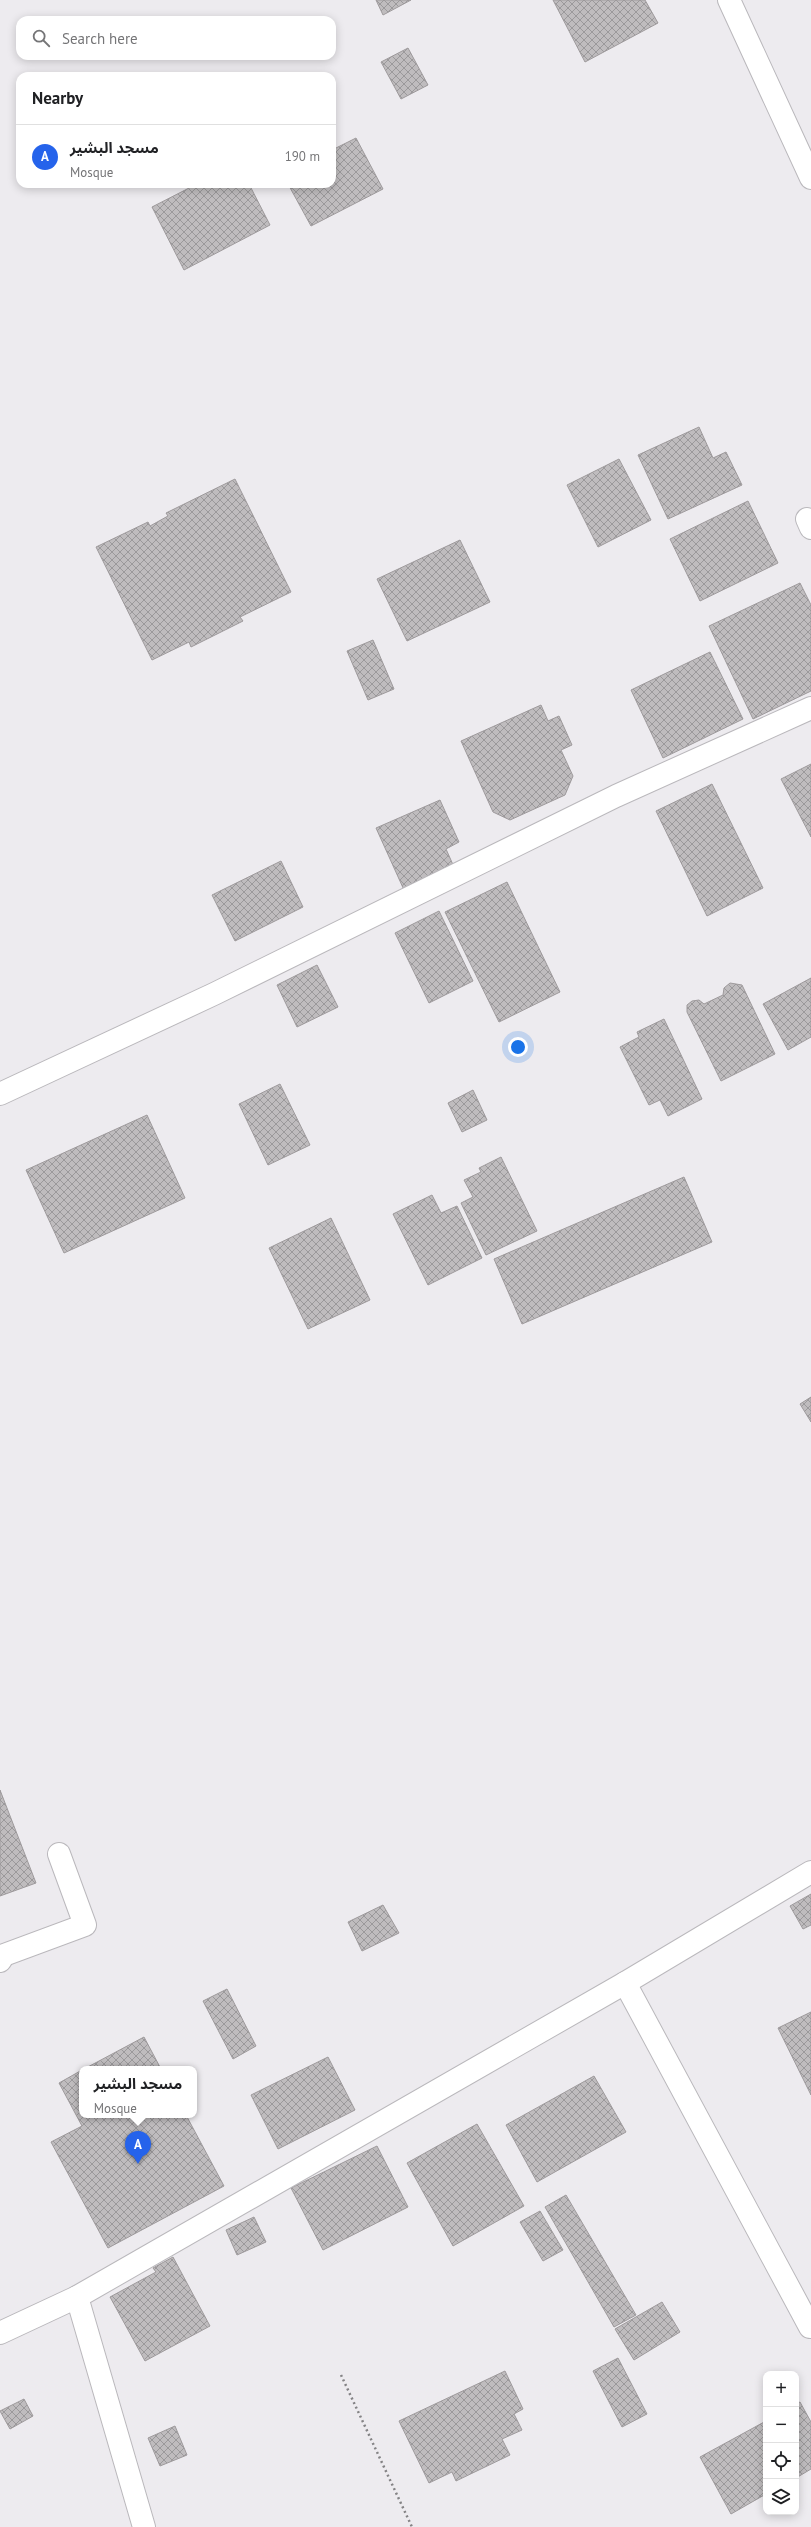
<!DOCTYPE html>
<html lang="en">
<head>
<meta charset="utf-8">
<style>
  body { margin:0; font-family:"PT Sans","Noto Sans Arabic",sans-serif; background:#f6f6f6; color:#202124 }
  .controls { position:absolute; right:12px; bottom:12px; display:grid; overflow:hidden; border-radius:8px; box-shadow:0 2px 10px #0003 }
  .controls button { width:36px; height:36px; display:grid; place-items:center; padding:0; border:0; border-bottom:1px solid #e0e0e0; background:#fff; color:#202124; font:20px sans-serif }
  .you { position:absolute; left:518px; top:1047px; width:14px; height:14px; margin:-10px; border:3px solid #fff; border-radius:50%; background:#1a73e8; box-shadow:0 0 0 6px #1a73e833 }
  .badge { display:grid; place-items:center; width:26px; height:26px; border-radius:50%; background:#2563eb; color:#fff; font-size:13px; font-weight:700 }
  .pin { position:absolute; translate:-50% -33px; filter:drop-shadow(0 1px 2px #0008) }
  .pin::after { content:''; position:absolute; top:21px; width:14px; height:12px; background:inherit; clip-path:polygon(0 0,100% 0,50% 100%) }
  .popup { position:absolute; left:79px; top:2066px; width:118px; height:52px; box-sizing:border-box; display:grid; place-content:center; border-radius:8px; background:#fff; filter:drop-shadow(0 1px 3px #0005); font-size:13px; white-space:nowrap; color:#757577 }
  .popup b { font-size:15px; color:#202124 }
  .popup::after { content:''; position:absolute; left:50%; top:100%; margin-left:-8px; border:8px solid transparent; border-top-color:#fff }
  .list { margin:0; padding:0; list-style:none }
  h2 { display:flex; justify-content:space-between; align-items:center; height:52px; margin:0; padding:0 16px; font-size:17px }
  h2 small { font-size:13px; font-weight:400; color:#757577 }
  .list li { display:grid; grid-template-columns:26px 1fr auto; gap:12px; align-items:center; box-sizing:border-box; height:64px; padding:0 16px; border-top:1px solid #e0e0e0 }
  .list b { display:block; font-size:15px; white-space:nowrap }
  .list p { margin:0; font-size:13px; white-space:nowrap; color:#757577 }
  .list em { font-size:13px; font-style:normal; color:#757577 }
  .icon { flex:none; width:22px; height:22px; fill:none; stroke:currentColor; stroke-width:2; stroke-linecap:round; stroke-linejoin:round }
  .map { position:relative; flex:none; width:811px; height:2527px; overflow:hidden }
  .search { position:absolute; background:#fff; box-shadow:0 2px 10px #0003; left:16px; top:16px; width:320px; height:44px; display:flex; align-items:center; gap:10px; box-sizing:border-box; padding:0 14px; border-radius:12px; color:#757577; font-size:15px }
  .panel { position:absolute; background:#fff; box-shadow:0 2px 10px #0003; left:16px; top:72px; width:320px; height:116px; border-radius:12px }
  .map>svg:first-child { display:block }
  .building { fill:url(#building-cross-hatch); stroke:#9e9a9c }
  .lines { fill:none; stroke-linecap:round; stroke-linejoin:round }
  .minor-casing { stroke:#bab8bc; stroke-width:24 }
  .path { stroke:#848385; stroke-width:2.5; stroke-dasharray:2 3; stroke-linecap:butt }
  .minor { stroke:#fff; stroke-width:22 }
</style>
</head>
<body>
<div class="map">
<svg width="811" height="2527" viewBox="0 0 811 2527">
  <defs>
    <pattern id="building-cross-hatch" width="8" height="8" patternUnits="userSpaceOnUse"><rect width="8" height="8" fill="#bfbcbe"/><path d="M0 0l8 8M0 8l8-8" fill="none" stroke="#9b999b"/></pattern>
  </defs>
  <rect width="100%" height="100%" fill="#edebef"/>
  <g class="building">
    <polygon points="376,0 411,0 383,15"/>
    <polygon points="553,0 645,0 658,23 585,62"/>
    <polygon points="408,48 428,85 401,99 381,62"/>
    <polygon points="356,138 383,189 311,226 288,184 332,184 332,150"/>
    <polygon points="190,184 249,184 270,225 184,270 152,207 191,187"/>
    <polygon points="699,427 713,458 726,452 742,485 668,519 638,455"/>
    <polygon points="619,459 651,520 598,547 567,485"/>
    <polygon points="235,479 291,592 240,617 243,621 191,647 189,642 152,660 96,547 148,522 150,526 168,516 166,513"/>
    <polygon points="748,501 778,563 700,601 670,539"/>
    <polygon points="460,540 490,602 407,641 377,579"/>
    <polygon points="800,583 811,605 811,691 753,719 709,626"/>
    <polygon points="373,640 394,689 368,700 347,651"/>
    <polygon points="710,652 743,719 663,758 631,690"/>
    <polygon points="541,705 548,721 559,716 572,745 561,750 573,776 565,795 510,820 493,812 461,741"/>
    <polygon points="811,764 811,837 781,779"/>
    <polygon points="712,784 763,888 707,916 656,811"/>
    <polygon points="440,800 459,842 446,849 454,867 404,890 376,828"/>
    <polygon points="281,861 303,907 235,941 212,895"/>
    <polygon points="507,882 560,992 499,1022 445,912"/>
    <polygon points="439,911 473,981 429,1003 395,933"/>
    <polygon points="317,965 338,1007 297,1027 277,985"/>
    <polygon points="811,978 811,1037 788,1050 763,1004"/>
    <polygon points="730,983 742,985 775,1054 721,1081 687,1012 687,1005 692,1001 699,1000 704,1004 723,995 724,988"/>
    <polygon points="664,1019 702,1099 668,1116 660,1100 649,1105 620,1047 639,1037 637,1032"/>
    <polygon points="280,1084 310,1145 268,1165 239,1104"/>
    <polygon points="473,1090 487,1120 462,1132 448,1103"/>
    <polygon points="147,1115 185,1198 64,1253 26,1170"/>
    <polygon points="501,1157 537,1231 486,1255 461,1203 473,1197 464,1180 481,1172 479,1168"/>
    <polygon points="684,1177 712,1242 522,1324 494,1259"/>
    <polygon points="432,1195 441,1213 457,1206 482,1258 428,1285 393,1214"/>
    <polygon points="331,1218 370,1300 308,1329 269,1248"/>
    <polygon points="811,1397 811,1422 800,1404"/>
    <polygon points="0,1790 36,1883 0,1896"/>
    <polygon points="811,1894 811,1925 803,1929 790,1906"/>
    <polygon points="383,1905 399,1933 362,1951 348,1922"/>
    <polygon points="227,1989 256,2046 233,2059 203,2001"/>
    <polygon points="811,2012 811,2095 778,2028"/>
    <polygon points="144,2037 161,2069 84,2069"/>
    <polygon points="328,2057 355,2110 278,2149 251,2095"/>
    <polygon points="82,2070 82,2115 186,2115 224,2186 108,2248 51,2142 82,2126 59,2083"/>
    <polygon points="594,2076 626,2132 537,2182 506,2125"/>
    <polygon points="477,2124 524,2206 453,2246 407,2163"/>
    <polygon points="377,2146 408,2207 323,2250 291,2188"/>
    <polygon points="566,2195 636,2315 614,2327 545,2207"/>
    <polygon points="540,2211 563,2250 543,2261 520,2222"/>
    <polygon points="254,2217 266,2242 237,2255 226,2230"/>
    <polygon points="173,2257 210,2326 145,2361 110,2297 156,2272 153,2268"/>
    <polygon points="662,2302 680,2332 634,2360 615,2329"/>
    <polygon points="618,2358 647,2414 622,2427 593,2371"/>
    <polygon points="505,2371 523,2409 514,2414 522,2430 502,2439 510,2455 456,2481 452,2472 429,2483 399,2421"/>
    <polygon points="24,2399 33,2416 10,2429 0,2411"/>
    <polygon points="800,2402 811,2422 811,2469 796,2478 796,2404"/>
    <polygon points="766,2421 766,2494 731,2514 700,2457"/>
    <polygon points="175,2426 187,2455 160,2466 148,2438"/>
  </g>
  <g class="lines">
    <defs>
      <g id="minor">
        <polyline points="729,0 811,178"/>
        <polyline points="807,519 811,528"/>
        <polyline points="0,1094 214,994 616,796 811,708"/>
        <polyline points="0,1961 4,1955 85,1925 59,1854"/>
        <polyline points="625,1983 810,2327"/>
        <polyline points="77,2297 144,2527"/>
        <polyline points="0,2333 77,2297 625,1983 811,1872"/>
      </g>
    </defs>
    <use href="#minor" class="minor-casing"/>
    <polyline class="path" points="341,2375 412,2527"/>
    <use href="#minor" class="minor"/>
  </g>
</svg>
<div class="controls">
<button>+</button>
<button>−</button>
<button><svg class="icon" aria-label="locate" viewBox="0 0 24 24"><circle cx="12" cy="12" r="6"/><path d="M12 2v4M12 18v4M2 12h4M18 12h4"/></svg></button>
<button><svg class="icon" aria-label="layers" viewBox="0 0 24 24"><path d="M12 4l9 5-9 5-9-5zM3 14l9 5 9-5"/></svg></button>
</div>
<div class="you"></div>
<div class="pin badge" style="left:138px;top:2164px">A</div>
<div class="popup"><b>مسجد البشير</b>Mosque</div>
<div class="search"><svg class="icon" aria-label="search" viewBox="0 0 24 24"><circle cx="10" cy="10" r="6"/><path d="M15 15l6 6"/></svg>Search here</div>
<section class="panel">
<h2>Nearby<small></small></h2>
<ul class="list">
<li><span class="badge">A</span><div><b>مسجد البشير</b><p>Mosque</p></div><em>190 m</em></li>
</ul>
</section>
</div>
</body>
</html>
